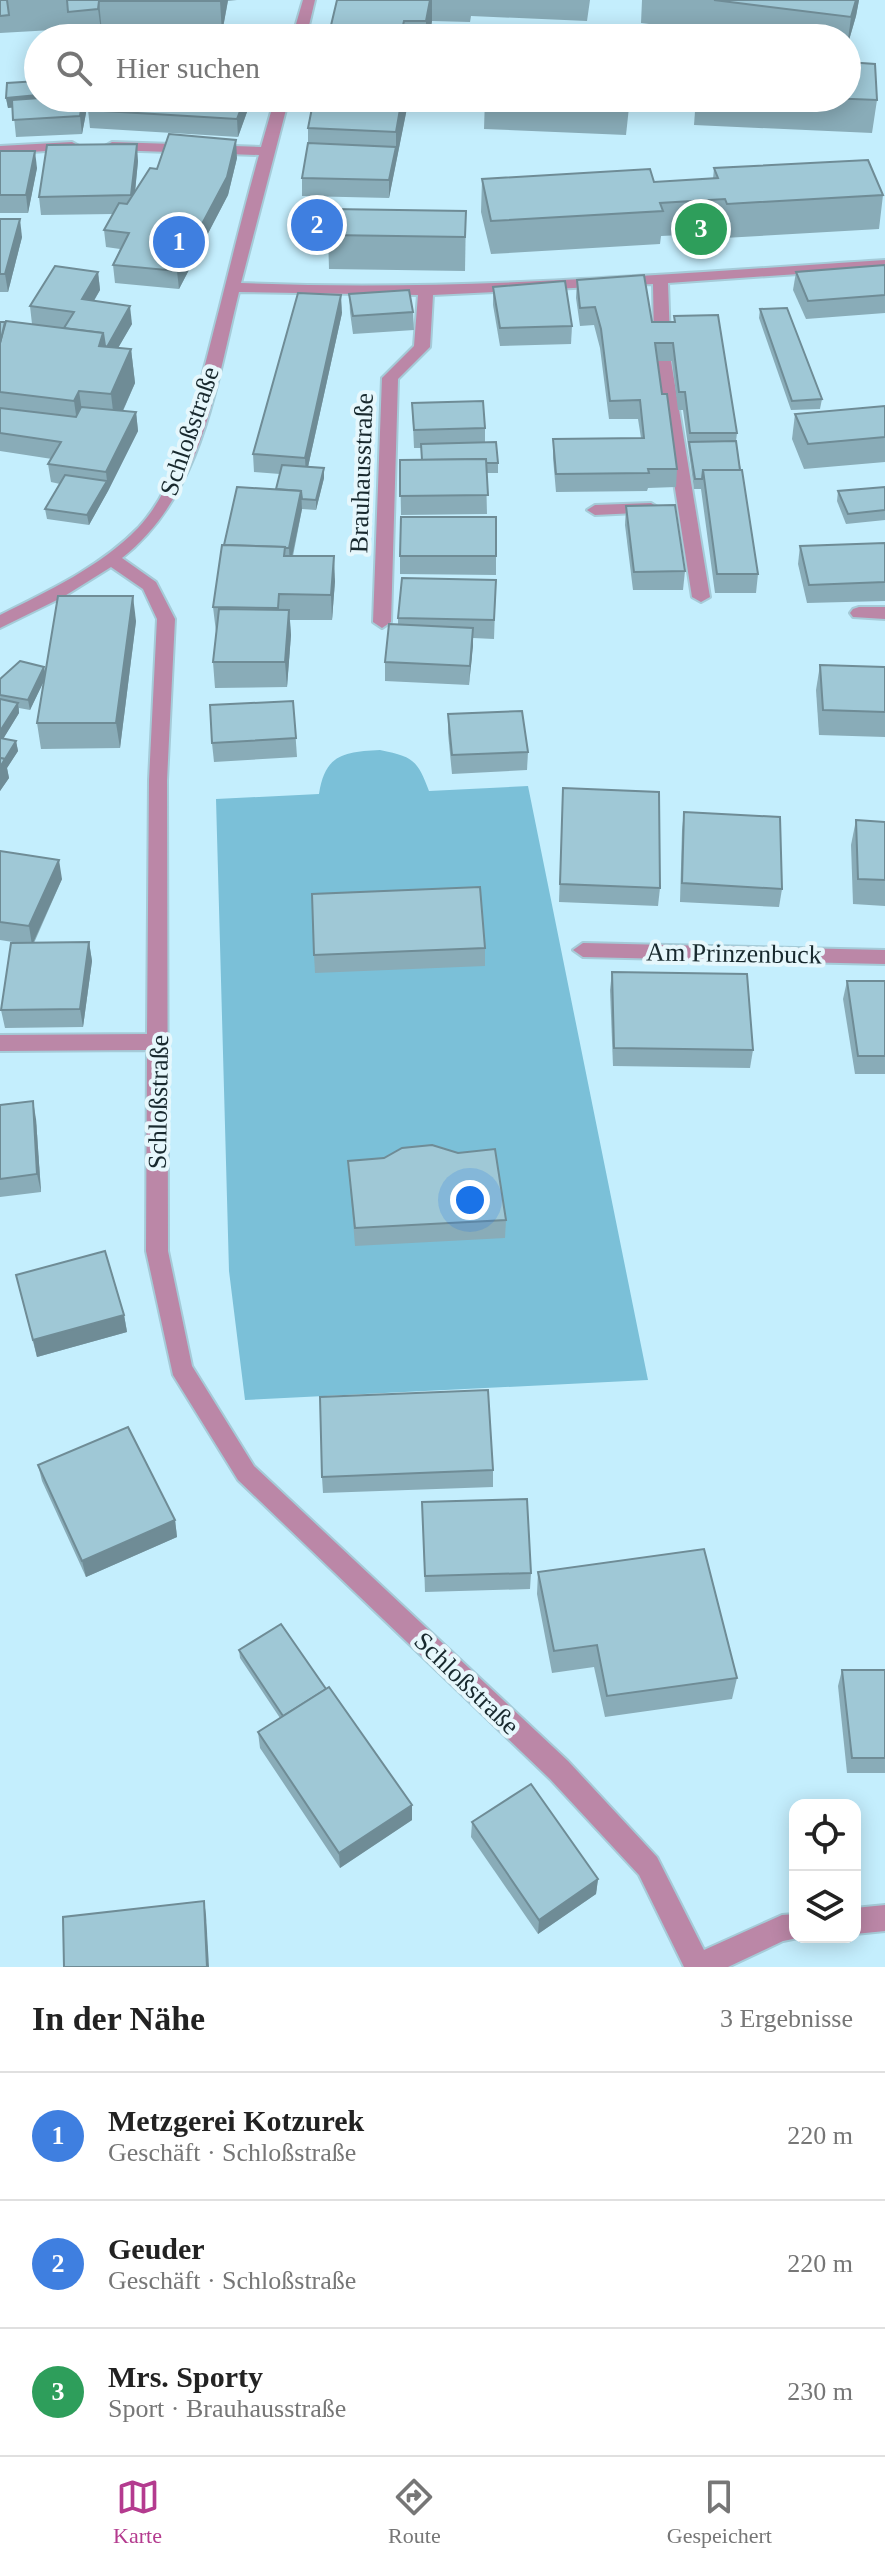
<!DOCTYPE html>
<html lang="de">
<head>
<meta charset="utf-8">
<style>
  body { margin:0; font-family:"Times New Roman",serif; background:#f6f6f6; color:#222 }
  .controls { position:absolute; right:24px; bottom:24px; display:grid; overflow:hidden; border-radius:16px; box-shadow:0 4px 20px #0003 }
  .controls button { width:72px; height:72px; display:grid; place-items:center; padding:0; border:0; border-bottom:2px solid #e0e0e0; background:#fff; color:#222; font:40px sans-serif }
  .you { position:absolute; left:470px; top:1200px; width:28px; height:28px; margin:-20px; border:6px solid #fff; border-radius:50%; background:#1a73e8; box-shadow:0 0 0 12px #1a73e833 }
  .badge { display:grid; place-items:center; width:52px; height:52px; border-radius:50%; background:#b43b8f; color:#fff; font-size:26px; font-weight:700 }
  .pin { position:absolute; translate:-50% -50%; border:4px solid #fff; box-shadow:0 2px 8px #0006 }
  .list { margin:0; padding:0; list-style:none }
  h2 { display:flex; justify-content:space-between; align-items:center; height:104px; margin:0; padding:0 32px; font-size:34px }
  h2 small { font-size:26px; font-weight:400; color:#767676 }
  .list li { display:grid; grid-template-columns:52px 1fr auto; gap:24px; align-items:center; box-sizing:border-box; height:128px; padding:0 32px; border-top:2px solid #e0e0e0 }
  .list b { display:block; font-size:30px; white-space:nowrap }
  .list p { margin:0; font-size:26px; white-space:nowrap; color:#767676 }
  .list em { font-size:26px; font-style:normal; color:#767676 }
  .icon { flex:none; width:44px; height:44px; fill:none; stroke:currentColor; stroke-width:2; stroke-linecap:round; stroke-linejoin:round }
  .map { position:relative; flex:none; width:885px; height:1967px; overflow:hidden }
  .search { position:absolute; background:#fff; box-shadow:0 4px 20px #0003; left:24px; right:24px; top:24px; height:88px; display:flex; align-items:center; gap:20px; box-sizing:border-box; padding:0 28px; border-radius:44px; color:#767676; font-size:30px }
  .sheet { height:488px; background:#fff }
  nav { display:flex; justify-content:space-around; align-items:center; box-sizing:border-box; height:112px; border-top:2px solid #e0e0e0; background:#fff; font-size:22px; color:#767676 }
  nav a { display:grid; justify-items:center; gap:4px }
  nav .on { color:#b43b8f }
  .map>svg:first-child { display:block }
  .green { fill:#7bc0d8 }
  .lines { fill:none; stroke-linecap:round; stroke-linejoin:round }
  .minor-casing { stroke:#a5cbd8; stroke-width:4 }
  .minor { fill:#bb87a7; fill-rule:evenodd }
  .wall { fill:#89acb8 }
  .shaded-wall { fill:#6f8c96 }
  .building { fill:#9fc8d6; stroke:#6f8c96; stroke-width:2 }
  .labels { text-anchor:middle; stroke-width:8; stroke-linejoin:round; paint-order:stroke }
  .street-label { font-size:26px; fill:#18292e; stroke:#e6f7fc }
</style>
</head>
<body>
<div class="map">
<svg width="885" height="1967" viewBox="0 0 885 1967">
  <rect width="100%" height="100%" fill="#c4eefd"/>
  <path class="green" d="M 380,750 C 413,757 417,759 429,791 L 528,786 L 648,1380 L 245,1400 L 229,1271 L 216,799 L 319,794 C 325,754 344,752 380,750 Z"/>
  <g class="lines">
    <defs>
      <g id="minor">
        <polygon points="303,0 315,0 306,38 292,38"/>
        <path d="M 275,98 L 289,98 L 241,283 C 458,292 670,274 885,260 L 885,268 L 668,283 L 670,340 L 662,345 L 654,340 L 653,284 L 433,295 L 430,347 L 398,379 L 391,622 L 382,628 L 373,622 L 382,378 L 414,346 L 418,295 L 239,292 C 216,385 202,495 122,558 L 156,582 L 175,619 L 167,780 L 168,1251 L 192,1366 L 254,1466 L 568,1761 L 657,1857 L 704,1950 L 782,1915 L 795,1914 L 795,1937 L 803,1937 L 783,1941 L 728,1967 L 684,1967 L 639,1875 L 550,1779 L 238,1480 L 173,1375 L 146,1251 L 147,1050 L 0,1051 L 0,1035 L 147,1034 L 149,780 L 157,619 L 143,589 L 111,567 L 63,597 L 0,628 L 0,615 C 48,591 100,567 138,528 C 179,484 191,417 206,361 C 224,292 240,223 259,155 L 112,150 L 105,146 L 112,142 L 261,147 Z"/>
        <polygon points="72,142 79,146 77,149 0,154 0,146"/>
        <polygon points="663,356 671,361 710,597 701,602 692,597 655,361"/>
        <polygon points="651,503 659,508 657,512 595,515 587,510 595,505"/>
        <polygon points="859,607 885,607 885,619 853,617 850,613 853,609"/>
        <polygon points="583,943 885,950 885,964 583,957 573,950"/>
        <polygon points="885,1905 885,1931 855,1934 855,1908"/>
      </g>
    </defs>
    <use href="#minor" class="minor-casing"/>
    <use href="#minor" class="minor"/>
  </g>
  <g class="wall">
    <polygon points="0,0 237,0 228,1 222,33 102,33 102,38 71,38 70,29 0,33"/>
    <polygon points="337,0 590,0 587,21 471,16 470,22 432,21 429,38 328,38"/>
    <polygon points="642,0 859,0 856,16 847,47 847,38 761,38 641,23"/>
    <polygon points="6,98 88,99 84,100 86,113 82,134 16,137 13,107 8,108"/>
    <polygon points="93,98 246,98 247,112 238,137 90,128 88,110"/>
    <polygon points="314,98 409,98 389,198 302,196 302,178 308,143 308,128"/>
    <polygon points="485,98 630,98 626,135 484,129"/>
    <polygon points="696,98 847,98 877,100 872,133 694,125"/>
    <polygon points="0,151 37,168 28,213 0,213"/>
    <polygon points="237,158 228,195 179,289 115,283 113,265 120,249 106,247 104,230 113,214 41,215 39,197 138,161 135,191 157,169"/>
    <polygon points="714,168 883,195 879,229 724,238 722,233 661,236 660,244 491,254 481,212 482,179 654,182 713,179"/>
    <polygon points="466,211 465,271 329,269 328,235"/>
    <polygon points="0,219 22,237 8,292 0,292"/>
    <polygon points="885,265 885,313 806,319 793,290 796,272"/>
    <polygon points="98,272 100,290 94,301 132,324 118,348 131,349 135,383 123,411 136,412 138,431 108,491 89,525 47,519 45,509 60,484 51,482 48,464 52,459 0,451 0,322 32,324 30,306"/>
    <polygon points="577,280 652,322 674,322 674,316 737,433 736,441 758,574 756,593 715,593 701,489 694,489 683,410 678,410 672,361 657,361 662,394 677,469 676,487 648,488 647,491 556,492 553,458 553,439 641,438 638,419 609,419 600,348 594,325 580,326 576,298"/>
    <polygon points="493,287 572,326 571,344 500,346 493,305"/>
    <polygon points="349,294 413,312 414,330 353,334 350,312"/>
    <polygon points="760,309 822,399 820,409 791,410 759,318"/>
    <polygon points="342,313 308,467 324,468 324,478 316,510 302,509 293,556 335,581 332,620 290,620 291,635 287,687 215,688 213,662 216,632 213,607 224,545 276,489 280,474 254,472 253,454"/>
    <polygon points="412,403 485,428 485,442 498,463 498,473 486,473 487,514 401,515 400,460 422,460 421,448 414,448"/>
    <polygon points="885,406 885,462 804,469 792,439 795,414"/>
    <polygon points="885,487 885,520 846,524 837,501 838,491"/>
    <polygon points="626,506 685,571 683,590 633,590 625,525"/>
    <polygon points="496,517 496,575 400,574 400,556"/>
    <polygon points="885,543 885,601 807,603 798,564 800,546"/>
    <polygon points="496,580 494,639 473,638 469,685 385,681 385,662 398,624 398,618"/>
    <polygon points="136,621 120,748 41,749 37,723 44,680 30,710 19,708 19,713 3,739 16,741 18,751 7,768 9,778 0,791 0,679 44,667 45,673"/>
    <polygon points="820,665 885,667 885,737 819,735 816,690"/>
    <polygon points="293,701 297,757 214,762 212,743"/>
    <polygon points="448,714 528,752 527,770 452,774 448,733"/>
    <polygon points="563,788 660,888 658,906 559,902"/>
    <polygon points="684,812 782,889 779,907 680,902 682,830"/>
    <polygon points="856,820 885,822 885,906 853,904 851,845"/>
    <polygon points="0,851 62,879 34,943 89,942 92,961 83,1027 5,1028 1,1010 19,943 0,940"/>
    <polygon points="485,948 485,966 315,973 314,955"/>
    <polygon points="612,972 753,1050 750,1068 613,1066 610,990"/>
    <polygon points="847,981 885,981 885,1074 855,1074 843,999"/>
    <polygon points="0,1105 36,1119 41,1192 0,1197"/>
    <polygon points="348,1161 506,1220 505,1238 355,1246"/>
    <polygon points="16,1275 124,1315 127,1332 37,1357"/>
    <polygon points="38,1465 175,1520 177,1537 86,1577 42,1481"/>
    <polygon points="493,1470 493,1487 323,1493 322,1477"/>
    <polygon points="422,1502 531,1573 530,1589 425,1592"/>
    <polygon points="538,1572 737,1678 732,1699 605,1717 594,1667 552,1673 537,1594"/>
    <polygon points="239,1650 326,1689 412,1805 412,1820 340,1868 260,1748 258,1732 280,1718 240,1658"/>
    <polygon points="842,1670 885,1670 885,1773 847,1773 838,1686"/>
    <polygon points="472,1822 598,1879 596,1894 538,1934 471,1837"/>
  </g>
  <g class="shaded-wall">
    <polygon points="220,0 228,0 222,33 220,1"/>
    <polygon points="430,0 432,0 432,21 429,38 426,38 426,21"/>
    <polygon points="856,0 859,0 856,16 847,47 851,17"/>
    <polygon points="99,1 102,33 102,38 98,9"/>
    <polygon points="404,21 404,38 400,38"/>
    <polygon points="38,95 38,98 88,98 88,99 84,100 86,113 82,134 80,116 83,100 8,108 6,98"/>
    <polygon points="245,98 246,98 247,112 238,137 237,119"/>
    <polygon points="402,98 409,98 389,198 389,180 396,147 396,132"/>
    <polygon points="236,140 237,158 228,195 179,289 177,271"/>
    <polygon points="137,144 138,161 133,213 131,195"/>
    <polygon points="35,151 37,168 28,213 26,195"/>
    <polygon points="20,219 22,237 8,292 5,274"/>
    <polygon points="98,272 100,290 84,317 82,299"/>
    <polygon points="341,295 342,313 306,476 305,458"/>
    <polygon points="130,306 132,324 107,367 99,346 103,333"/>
    <polygon points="131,349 135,383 115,428 111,394"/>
    <polygon points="79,391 84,425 79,436 74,401"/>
    <polygon points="136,412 138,431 108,491 89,525 87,515 107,481 106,472"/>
    <polygon points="324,468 324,478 316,510 316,500"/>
    <polygon points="301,491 302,509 290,566 289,548"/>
    <polygon points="334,556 335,581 332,620 331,595"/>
    <polygon points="133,596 136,621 120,748 116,723"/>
    <polygon points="289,610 291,635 287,687 285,662"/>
    <polygon points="473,628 473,646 469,685 470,666"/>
    <polygon points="44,667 46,677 30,710 28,700"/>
    <polygon points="18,703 19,713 0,744 0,731"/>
    <polygon points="16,741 18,751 7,768 9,778 0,791 0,766"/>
    <polygon points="59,860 62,879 32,945 29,926"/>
    <polygon points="89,942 92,961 83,1027 80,1009"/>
    <polygon points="33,1101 36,1119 41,1192 37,1174"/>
    <polygon points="124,1315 127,1332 37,1357 33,1340"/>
    <polygon points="175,1520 177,1537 86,1577 82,1561"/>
    <polygon points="412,1805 412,1820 340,1868 339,1853"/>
    <polygon points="598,1879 596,1894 538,1934 539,1920"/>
    <polygon points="204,1901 206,1915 209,1967 207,1967"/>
  </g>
  <g class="building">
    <polygon points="0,0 7,0 9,15 0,16"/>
    <polygon points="67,0 220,0 220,1 99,1 98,9 68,12"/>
    <polygon points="337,0 430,0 426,21 404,21 400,38 406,38 328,38"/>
    <polygon points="714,0 856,0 851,17"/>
    <polygon points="847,62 875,64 877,100 828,98 847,98"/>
    <polygon points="38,81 38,95 6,98 7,83"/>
    <polygon points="40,98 83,98 80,116 13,120 12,100"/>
    <polygon points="93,98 245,98 237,119 88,110"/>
    <polygon points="314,98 402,98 396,132 308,128"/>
    <polygon points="530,98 629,98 628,103"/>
    <polygon points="169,134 236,140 227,177 177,271 113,265 129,233 104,230 119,203 127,204 150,168 157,169"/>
    <polygon points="308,143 396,147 389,180 302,178"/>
    <polygon points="137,144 131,195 39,197 47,145"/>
    <polygon points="0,151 35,151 26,195 0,195"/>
    <polygon points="868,160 883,195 727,204 725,199 660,203 663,211 491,221 482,179 650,169 654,182 718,178 714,168"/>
    <polygon points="331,209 466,211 465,237 328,235"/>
    <polygon points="0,219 20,219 5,274 0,274"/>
    <polygon points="885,265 885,295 808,301 796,272"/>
    <polygon points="55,266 98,272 82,299 130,306 107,347 105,346 103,333 64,328 74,312 30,306"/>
    <polygon points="644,275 652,322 675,322 674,316 718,315 737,433 690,433 685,392 679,392 673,343 655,343 662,394 667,394 677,469 648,469 649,473 556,474 553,439 644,438 640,400 610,401 601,329 595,307 580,308 577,280"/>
    <polygon points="565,281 572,326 500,328 493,287"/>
    <polygon points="409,290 413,312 353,316 349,294"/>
    <polygon points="298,293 341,295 305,458 253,454"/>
    <polygon points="787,308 822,399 792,401 760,309"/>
    <polygon points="6,321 103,333 99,346 131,349 111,394 79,391 74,401 0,392 0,343"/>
    <polygon points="0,322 5,322 0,343"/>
    <polygon points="483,401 485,428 414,430 412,403"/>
    <polygon points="885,406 885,437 808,444 795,414"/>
    <polygon points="81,407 136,412 106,472 48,464 61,442 0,433 0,408 76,417"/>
    <polygon points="736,441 740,470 703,470 702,479 695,479 689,442"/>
    <polygon points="496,442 498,463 486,463 486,459 422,460 421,444"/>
    <polygon points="486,459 488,495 400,496 400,460"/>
    <polygon points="282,465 324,468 316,500 302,499 301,491 276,489"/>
    <polygon points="703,470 742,470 758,574 717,574"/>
    <polygon points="65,475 107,481 87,515 45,509"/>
    <polygon points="237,487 301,491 289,548 285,548 285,547 224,545"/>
    <polygon points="885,487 885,510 848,514 838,491"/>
    <polygon points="675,505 685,571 634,572 626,506"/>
    <polygon points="401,517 496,517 496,556 400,556"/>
    <polygon points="885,543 885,582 809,585 800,546"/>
    <polygon points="222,545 285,547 284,556 334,556 331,595 279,594 278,608 213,607"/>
    <polygon points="402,578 496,580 494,620 398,618"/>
    <polygon points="58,596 133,596 116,723 37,723"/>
    <polygon points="219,609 289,610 285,662 213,662"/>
    <polygon points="389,624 473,628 470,666 385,662"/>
    <polygon points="20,661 44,667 28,700 0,695 0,679"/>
    <polygon points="820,665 885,667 885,712 823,710"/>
    <polygon points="0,699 18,703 0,731"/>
    <polygon points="293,701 296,738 212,743 210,705"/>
    <polygon points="522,711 528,752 452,755 448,714"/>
    <polygon points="0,738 16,741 5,759 0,758"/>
    <polygon points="0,758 5,759 0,767"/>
    <polygon points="563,788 659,792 660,888 560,884"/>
    <polygon points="684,812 780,817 782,889 682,883"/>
    <polygon points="856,820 885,822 885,880 858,879"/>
    <polygon points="0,851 59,860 29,926 0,922"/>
    <polygon points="480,887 485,948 314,955 312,894"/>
    <polygon points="89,942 80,1009 1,1010 11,943"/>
    <polygon points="612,972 747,974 753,1050 614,1048"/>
    <polygon points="847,981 885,981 885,1056 858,1056"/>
    <polygon points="33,1101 37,1174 0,1179 0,1105"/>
    <polygon points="432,1145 458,1153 495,1149 506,1220 355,1228 348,1161 384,1158 402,1148"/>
    <polygon points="105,1251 124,1315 33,1340 16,1275"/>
    <polygon points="488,1390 493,1470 322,1477 320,1397"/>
    <polygon points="128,1427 175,1520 82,1561 38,1465"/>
    <polygon points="527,1499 531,1573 425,1576 422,1502"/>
    <polygon points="704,1549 737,1678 607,1696 597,1645 554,1651 538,1572"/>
    <polygon points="281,1624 326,1689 283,1716 239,1650"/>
    <polygon points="842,1670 885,1670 885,1758 852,1758"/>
    <polygon points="329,1687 412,1805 339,1853 258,1732"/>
    <polygon points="531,1784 598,1879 539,1920 472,1822"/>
    <polygon points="204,1901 207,1967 64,1967 63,1917"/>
  </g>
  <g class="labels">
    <g class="street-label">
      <text transform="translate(189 431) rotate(-71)" y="9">Schloßstraße</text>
      <text transform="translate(361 473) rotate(-88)" y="9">Brauhausstraße</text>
      <text transform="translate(734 953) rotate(1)" y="9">Am Prinzenbuck</text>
      <text transform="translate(158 1102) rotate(-89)" y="9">Schloßstraße</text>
      <text transform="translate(467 1683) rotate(44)" y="9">Schloßstraße</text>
    </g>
  </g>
</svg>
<div class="controls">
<button><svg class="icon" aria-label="locate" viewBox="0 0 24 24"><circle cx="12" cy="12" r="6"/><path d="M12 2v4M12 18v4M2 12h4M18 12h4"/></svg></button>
<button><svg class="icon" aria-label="layers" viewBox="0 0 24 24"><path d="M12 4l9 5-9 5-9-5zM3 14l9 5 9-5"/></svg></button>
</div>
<div class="you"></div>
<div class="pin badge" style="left:179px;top:242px;background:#3f7fe0">1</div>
<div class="pin badge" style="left:317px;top:225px;background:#3f7fe0">2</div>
<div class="pin badge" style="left:701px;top:229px;background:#2e9e5b">3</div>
<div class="search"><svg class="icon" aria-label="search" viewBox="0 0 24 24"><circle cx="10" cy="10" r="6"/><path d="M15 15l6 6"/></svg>Hier suchen</div>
</div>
<section class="sheet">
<h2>In der Nähe<small>3 Ergebnisse</small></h2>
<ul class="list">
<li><span class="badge" style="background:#3f7fe0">1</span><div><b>Metzgerei Kotzurek</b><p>Geschäft · Schloßstraße</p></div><em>220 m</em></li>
<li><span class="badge" style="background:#3f7fe0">2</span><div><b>Geuder</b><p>Geschäft · Schloßstraße</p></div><em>220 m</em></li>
<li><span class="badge" style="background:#2e9e5b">3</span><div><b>Mrs. Sporty</b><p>Sport · Brauhausstraße</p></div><em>230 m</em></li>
</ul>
</section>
<nav>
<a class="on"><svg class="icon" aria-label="map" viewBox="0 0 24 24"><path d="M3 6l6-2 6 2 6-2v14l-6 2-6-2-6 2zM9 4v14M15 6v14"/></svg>Karte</a>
<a><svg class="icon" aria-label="directions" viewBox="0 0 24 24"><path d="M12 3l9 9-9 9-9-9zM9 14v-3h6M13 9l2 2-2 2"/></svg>Route</a>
<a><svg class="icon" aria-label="saved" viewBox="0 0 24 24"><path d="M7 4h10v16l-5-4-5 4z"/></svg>Gespeichert</a>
</nav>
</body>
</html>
